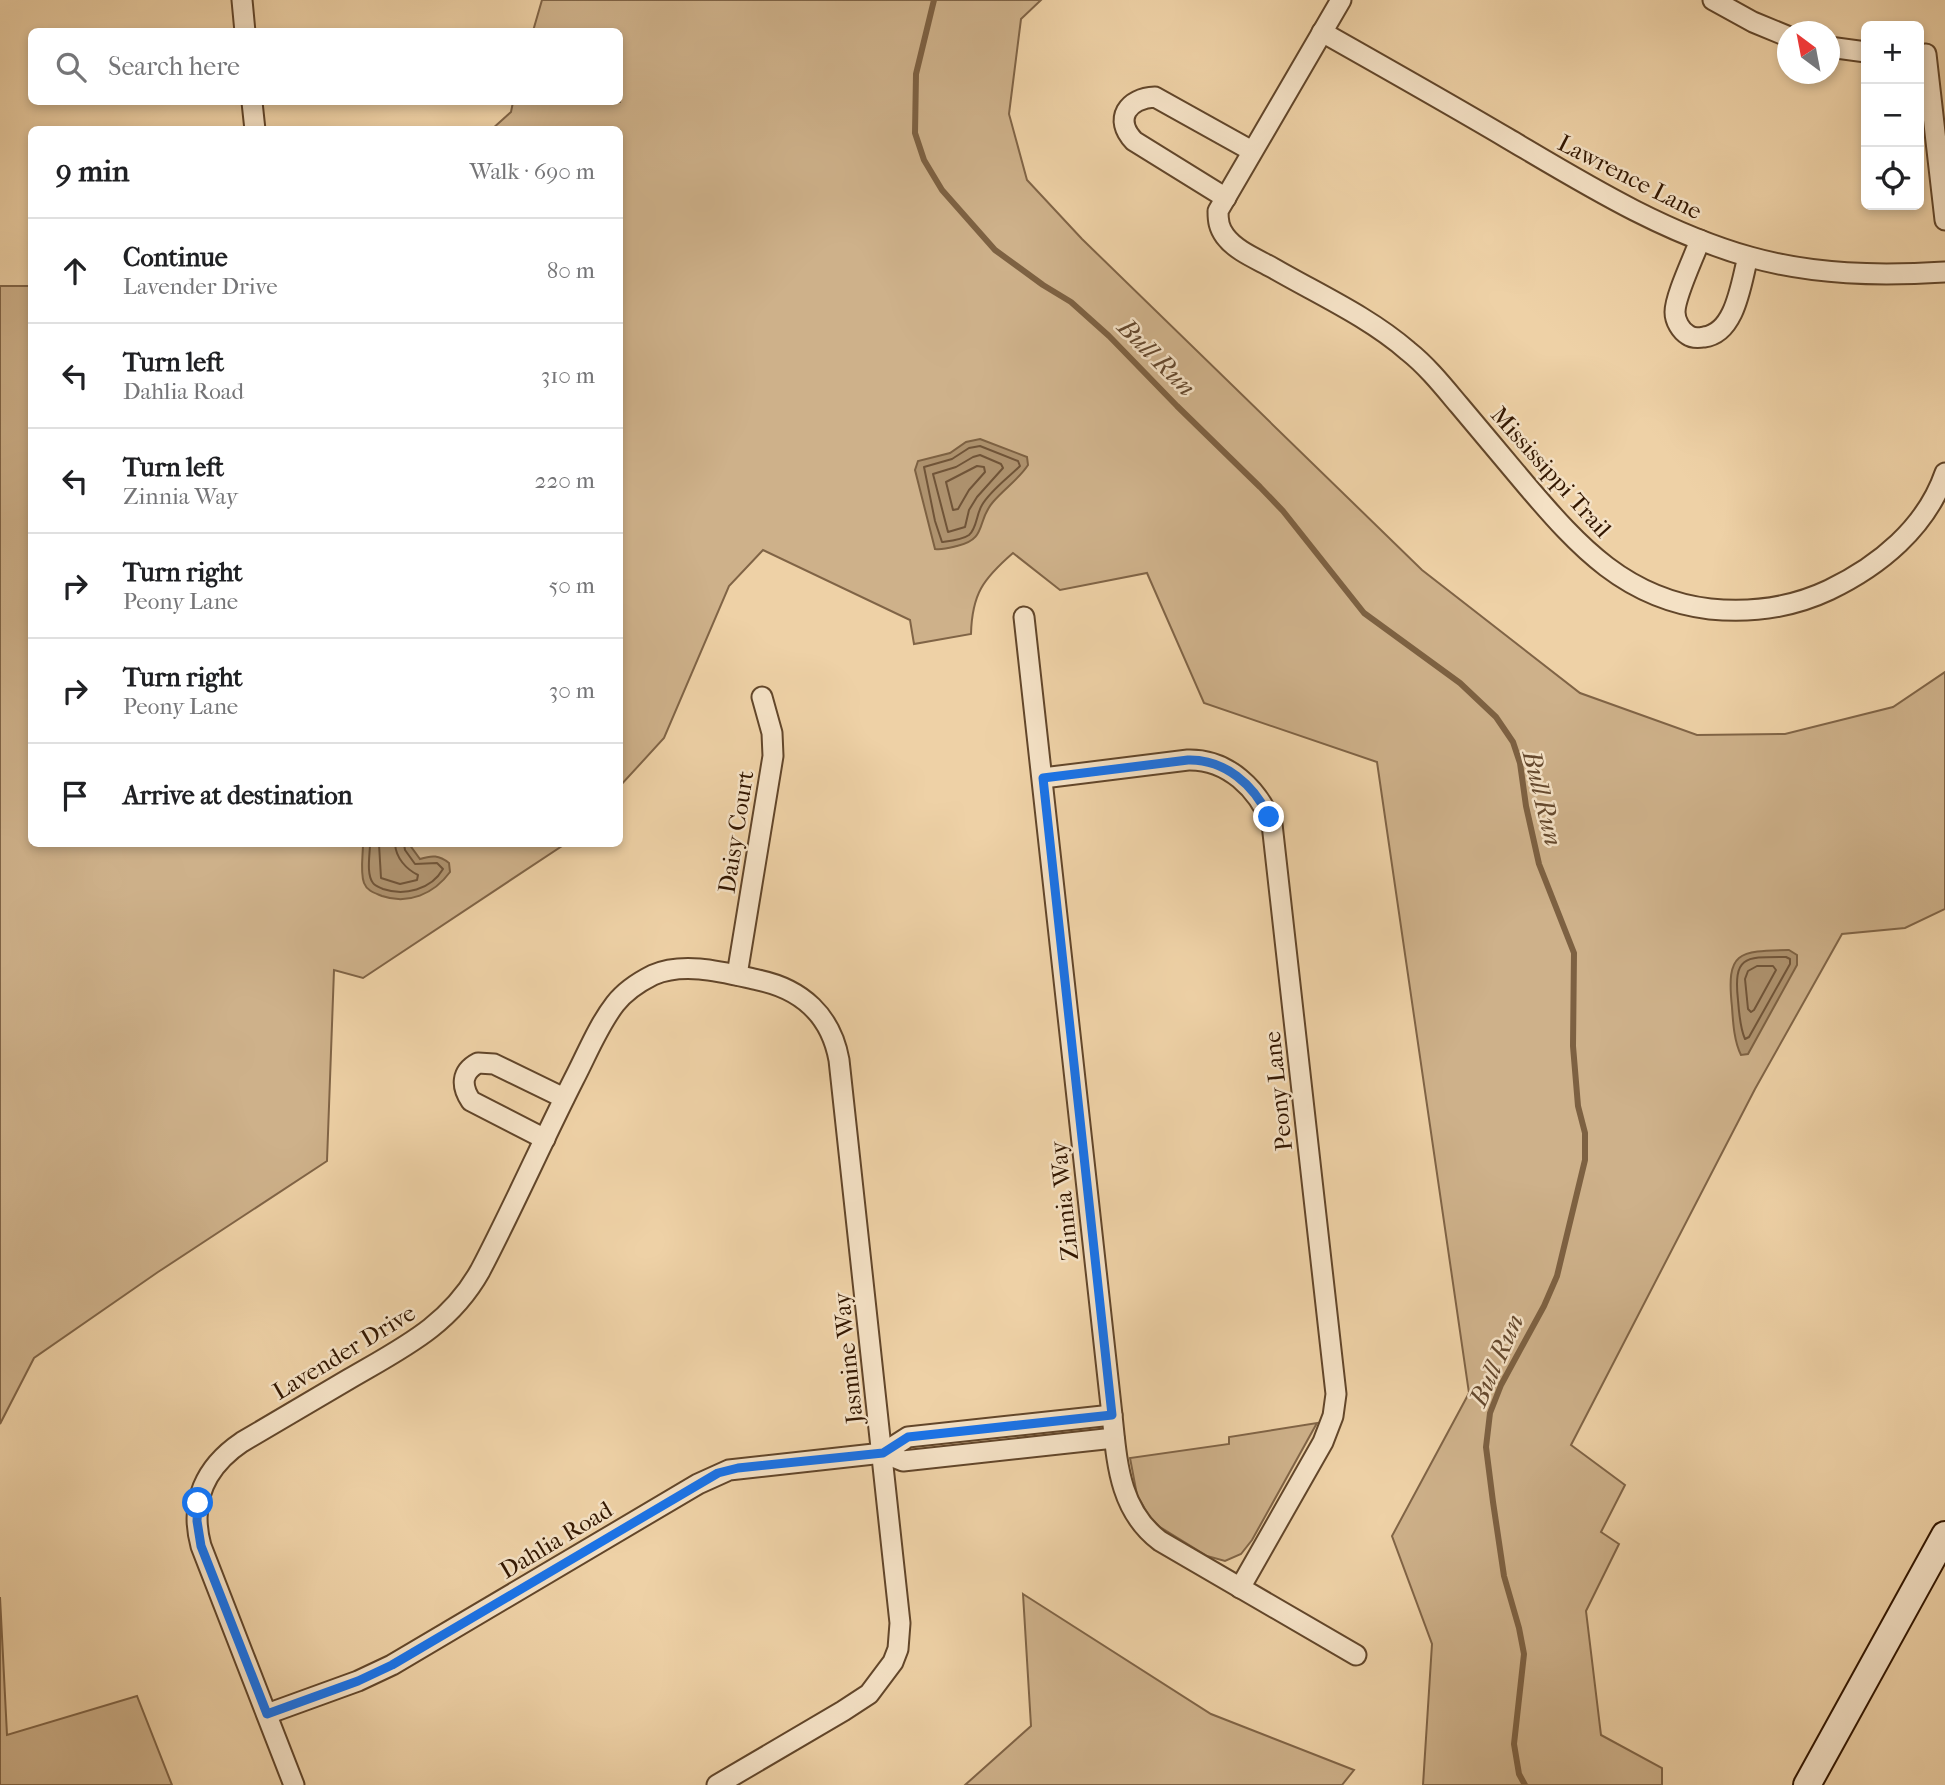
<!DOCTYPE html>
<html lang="en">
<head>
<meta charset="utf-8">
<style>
  body { margin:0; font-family:"IM FELL French Canon",serif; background:#f6f6f6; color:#202124 }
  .controls { position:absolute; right:21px; top:21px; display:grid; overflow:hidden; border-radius:10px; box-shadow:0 4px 10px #0003 }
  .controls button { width:63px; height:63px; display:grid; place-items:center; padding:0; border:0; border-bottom:2px solid #e0e0e0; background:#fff; color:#202124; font:35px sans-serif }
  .compass { position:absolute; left:1777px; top:21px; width:63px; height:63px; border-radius:50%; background:#fff; box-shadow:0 4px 10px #0003; rotate:328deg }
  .stop { position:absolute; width:21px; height:21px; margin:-16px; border:5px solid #1a73e8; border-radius:50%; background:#fff }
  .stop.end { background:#1a73e8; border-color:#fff; box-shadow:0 2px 7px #0008 }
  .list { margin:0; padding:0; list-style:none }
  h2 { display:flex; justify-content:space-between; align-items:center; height:91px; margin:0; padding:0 28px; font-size:30px }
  h2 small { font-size:23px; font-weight:400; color:#757577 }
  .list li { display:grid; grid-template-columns:46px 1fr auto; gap:21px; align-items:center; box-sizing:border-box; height:105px; padding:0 28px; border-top:2px solid #e0e0e0 }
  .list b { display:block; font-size:26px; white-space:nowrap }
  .list p { margin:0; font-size:23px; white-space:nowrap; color:#757577 }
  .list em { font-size:23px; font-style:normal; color:#757577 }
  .icon { flex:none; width:38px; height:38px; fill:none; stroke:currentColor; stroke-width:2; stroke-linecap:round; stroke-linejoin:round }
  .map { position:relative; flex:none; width:1945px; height:1785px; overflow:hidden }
  .search { position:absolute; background:#fff; box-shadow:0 4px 10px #0003; left:28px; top:28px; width:595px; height:77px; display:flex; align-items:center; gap:18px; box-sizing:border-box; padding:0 24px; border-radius:10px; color:#757577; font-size:26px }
  .panel { position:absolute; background:#fff; box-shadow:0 4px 10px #0003; left:28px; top:126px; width:595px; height:721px; border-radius:10px }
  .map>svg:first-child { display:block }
  .green { fill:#ceb18a; stroke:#806446; stroke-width:2 }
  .water { fill:#ae926e; stroke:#7d6142; stroke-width:2 }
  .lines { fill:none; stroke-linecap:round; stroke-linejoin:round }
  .shore { stroke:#705438; stroke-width:2 }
  .stream { stroke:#7d6142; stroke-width:6 }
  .street-casing { stroke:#62462a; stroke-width:23 }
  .secondary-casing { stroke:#331701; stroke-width:30 }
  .street { stroke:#f4e1c5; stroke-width:19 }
  .secondary { stroke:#f4e1c5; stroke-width:26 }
  .route { stroke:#1a73e8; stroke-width:9 }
  .labels { text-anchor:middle; stroke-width:5; stroke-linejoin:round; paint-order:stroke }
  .street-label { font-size:24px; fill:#331701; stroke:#f4e1c5 }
  .water-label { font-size:26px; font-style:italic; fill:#64482d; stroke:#f4e1c5 }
</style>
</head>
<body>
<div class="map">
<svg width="1945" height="1785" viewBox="0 0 1945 1785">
  <rect width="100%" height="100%" fill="#eed1a6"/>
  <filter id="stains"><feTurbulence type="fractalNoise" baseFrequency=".00286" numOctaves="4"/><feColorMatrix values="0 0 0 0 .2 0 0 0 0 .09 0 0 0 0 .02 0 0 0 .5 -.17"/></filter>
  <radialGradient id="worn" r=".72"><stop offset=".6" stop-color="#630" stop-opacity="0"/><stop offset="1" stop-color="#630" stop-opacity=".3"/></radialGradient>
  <g class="green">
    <path d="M 542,0 L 1041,0 L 1021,19 L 1009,114 L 1027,180 L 1082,239 L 1422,570 L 1580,693 L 1697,735 L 1785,734 L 1893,707 L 1945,672 L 1945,909 L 1905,928 L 1842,934 L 1755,1089 L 1571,1445 L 1625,1485 L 1601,1532 L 1619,1544 L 1586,1611 L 1601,1735 L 1662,1768 L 1662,1785 L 1423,1785 L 1432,1644 L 1392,1536 L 1469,1393 L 1377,762 L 1204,703 L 1147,573 L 1060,590 L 1013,553 C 983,579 972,594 971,634 L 914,644 L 910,620 L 763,550 L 729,586 L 664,738 L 620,786 L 620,130 L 491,130 L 511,112 L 513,102 L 620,102 L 620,32 L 533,31 Z"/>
    <polygon points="0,286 31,286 32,844 565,844 363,978 334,970 327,1161 158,1272 34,1358 0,1424"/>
    <polygon points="1317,1423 1252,1540 1241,1554 1225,1561 1207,1556 1160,1527 1150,1518 1137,1495 1130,1458 1229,1444 1229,1437"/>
    <polygon points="1023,1594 1211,1714 1354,1770 1342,1785 965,1785 1031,1726"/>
    <polygon points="0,1597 7,1735 137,1696 172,1785 0,1785"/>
  </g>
  <g class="water">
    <path d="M 980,439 L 1027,457 L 1028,465 C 1019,479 1004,489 993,502 C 976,521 988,539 957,546 C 949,548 943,550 935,549 L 915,470 L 918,461 L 950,453 L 966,442 Z"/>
    <path d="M 363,844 L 409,844 L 420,859 C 432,855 439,855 449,863 L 450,872 C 434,894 408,905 382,896 C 375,893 367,891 364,883 C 360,872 363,855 363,844 Z"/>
    <path d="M 1789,950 L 1797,955 L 1797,965 L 1748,1054 L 1741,1055 C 1734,1041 1733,1022 1732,1007 C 1726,951 1738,951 1789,950 Z"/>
  </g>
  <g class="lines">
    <g class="shore">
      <path d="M 980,446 L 1018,461 L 1020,466 C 1007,479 991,490 982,505 C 976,515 977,528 969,535 C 962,540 950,541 942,542 L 935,521 L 924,467 L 952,459 L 969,448 Z"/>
      <polygon points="980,455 1001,464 1003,468 977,497 969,510 965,527 948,532 933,474 956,467 973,457"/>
      <polygon points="977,466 984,467 985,472 969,490 958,509 953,510 946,482"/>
      <path d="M 370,844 C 370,854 366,874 373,883 C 375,886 379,887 383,889 C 404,896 431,890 443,869 L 437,863 L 415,864 L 405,850 L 404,844"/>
      <path d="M 379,844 L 381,878 L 400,884 L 417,880 L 418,875 C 406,869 396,858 395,844"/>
      <path d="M 1786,957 L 1790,959 L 1790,964 L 1749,1037 L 1745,1039 C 1740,1028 1739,1013 1738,1000 C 1733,955 1746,957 1786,957 Z"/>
      <polygon points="1757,966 1773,966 1776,970 1754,1010 1751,1012 1748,1009 1745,979 1748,971"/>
    </g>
    <polyline class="stream" points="934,0 916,74 915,133 924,160 942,190 995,250 1043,285 1071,302 1109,336 1177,406 1260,487 1283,511 1364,613 1460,683 1496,717 1513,742 1520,763 1526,806 1539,864 1574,953 1573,1046 1578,1106 1585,1133 1585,1160 1557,1276 1544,1306 1501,1385 1490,1413 1486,1447 1493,1502 1504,1576 1519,1628 1524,1654 1514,1744 1519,1774 1525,1785"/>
    <defs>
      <g id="street">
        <polyline points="242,0 245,32"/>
        <path d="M 1341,0 L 1218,211 C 1218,221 1219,228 1225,236 C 1236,251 1257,259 1273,268 C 1318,294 1369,317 1408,351 C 1427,366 1443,386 1459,405 C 1482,432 1504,459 1527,486 C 1579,547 1626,599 1710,609 C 1751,613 1791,608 1829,590 C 1879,566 1926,528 1945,473"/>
        <polyline points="1713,0 1753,22 1787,36"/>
        <path d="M 1322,32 C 1384,67 1446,102 1507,138 C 1585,184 1662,232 1750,257 C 1814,275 1879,276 1945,272"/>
        <polyline points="1829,47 1866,52"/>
        <polyline points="1926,54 1945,220"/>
        <polyline points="252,102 255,130"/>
        <path d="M 1226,198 L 1134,141 C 1113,119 1128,98 1155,97 L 1252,151"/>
        <path d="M 1700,240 C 1694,257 1675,296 1675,312 C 1675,321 1681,331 1688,335 C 1692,338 1698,338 1704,337 C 1736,333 1741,282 1748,257"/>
        <path d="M 1024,617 L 1112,1415 C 1117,1462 1119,1510 1160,1541 L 1356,1655"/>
        <path d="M 1043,778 L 1188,760 C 1228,759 1258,789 1272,824 L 1336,1394 L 1333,1416 L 1323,1442 L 1240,1588"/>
        <polyline points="737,975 773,756 772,733 762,697"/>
        <path d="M 545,1139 L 471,1101 C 461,1086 461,1072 478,1063 L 494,1064 L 564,1098"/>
        <polyline points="883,1453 908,1437 1112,1415"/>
        <polyline points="267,1714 358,1681 392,1665 698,1484 729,1470 883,1453 903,1461 1114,1438"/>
        <path d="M 294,1785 L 201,1546 C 189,1502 205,1467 242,1442 C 277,1421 313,1400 349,1379 C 402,1348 449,1326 480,1271 C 513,1208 542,1142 574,1079 C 587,1054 598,1026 615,1004 C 625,991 639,982 653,975 C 685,961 726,973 758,980 C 802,989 831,1016 839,1060 L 900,1623 L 898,1649 L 893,1662 L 869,1694 L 843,1711 L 717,1785"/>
      </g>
      <polyline id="secondary" points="1807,1785 1945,1535"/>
    </defs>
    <use href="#street" class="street-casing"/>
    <use href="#secondary" class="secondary-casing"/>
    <use href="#street" class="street"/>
    <use href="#secondary" class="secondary"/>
  </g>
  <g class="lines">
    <path class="route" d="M 198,1503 L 197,1521 L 201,1546 L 267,1714 L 358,1681 L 392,1665 L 718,1473 L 738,1468 L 883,1453 L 908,1437 L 1112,1415 L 1043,778 L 1188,760 C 1225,759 1254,785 1269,817"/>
  </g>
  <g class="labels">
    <g class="street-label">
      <text transform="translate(1630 177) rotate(27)" y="8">Lawrence Lane</text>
      <text transform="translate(1551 472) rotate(48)" y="8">Mississippi Trail</text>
      <text transform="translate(736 832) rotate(-81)" y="8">Daisy Court</text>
      <text transform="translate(1278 1091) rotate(-96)" y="8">Peony Lane</text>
      <text transform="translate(1064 1201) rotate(-96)" y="8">Zinnia Way</text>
      <text transform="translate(344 1352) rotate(-31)" y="8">Lavender Drive</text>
      <text transform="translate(848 1358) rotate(-96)" y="8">Jasmine Way</text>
      <text transform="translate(556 1540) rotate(-31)" y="8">Dahlia Road</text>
    </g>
    <g class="water-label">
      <text transform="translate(1157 357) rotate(45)" y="9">Bull Run</text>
      <text transform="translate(1543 798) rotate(76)" y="9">Bull Run</text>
      <text transform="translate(1496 1360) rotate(-66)" y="9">Bull Run</text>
    </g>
  </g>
  <rect width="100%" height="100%" filter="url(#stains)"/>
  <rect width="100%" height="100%" fill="url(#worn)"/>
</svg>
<div class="controls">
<button>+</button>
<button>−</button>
<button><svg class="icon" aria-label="locate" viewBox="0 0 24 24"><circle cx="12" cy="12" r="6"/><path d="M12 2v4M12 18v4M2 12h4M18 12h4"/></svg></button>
</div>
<svg class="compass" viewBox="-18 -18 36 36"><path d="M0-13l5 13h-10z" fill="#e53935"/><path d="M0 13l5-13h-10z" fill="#757577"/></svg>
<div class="stop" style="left:198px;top:1503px"></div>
<div class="stop end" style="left:1269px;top:817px"></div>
<div class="search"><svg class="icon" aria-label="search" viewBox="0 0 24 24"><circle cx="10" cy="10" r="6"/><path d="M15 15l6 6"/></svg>Search here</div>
<section class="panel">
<h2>9 min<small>Walk · 690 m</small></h2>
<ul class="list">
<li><svg class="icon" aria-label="ahead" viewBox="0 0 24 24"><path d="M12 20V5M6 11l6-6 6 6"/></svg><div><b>Continue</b><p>Lavender Drive</p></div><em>80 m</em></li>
<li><svg class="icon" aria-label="left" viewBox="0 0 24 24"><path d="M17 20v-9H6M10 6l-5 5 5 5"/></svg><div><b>Turn left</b><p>Dahlia Road</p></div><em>310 m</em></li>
<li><svg class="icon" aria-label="left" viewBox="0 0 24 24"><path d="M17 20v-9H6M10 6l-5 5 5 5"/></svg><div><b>Turn left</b><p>Zinnia Way</p></div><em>220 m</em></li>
<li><svg class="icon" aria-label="right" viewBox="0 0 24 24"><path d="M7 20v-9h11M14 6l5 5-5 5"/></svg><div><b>Turn right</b><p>Peony Lane</p></div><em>50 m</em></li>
<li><svg class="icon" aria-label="right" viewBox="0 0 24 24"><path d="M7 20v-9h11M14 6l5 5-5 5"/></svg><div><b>Turn right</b><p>Peony Lane</p></div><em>30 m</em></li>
<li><svg class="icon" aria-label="arrive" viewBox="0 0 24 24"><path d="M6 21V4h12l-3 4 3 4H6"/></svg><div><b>Arrive at destination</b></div></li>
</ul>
</section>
</div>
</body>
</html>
